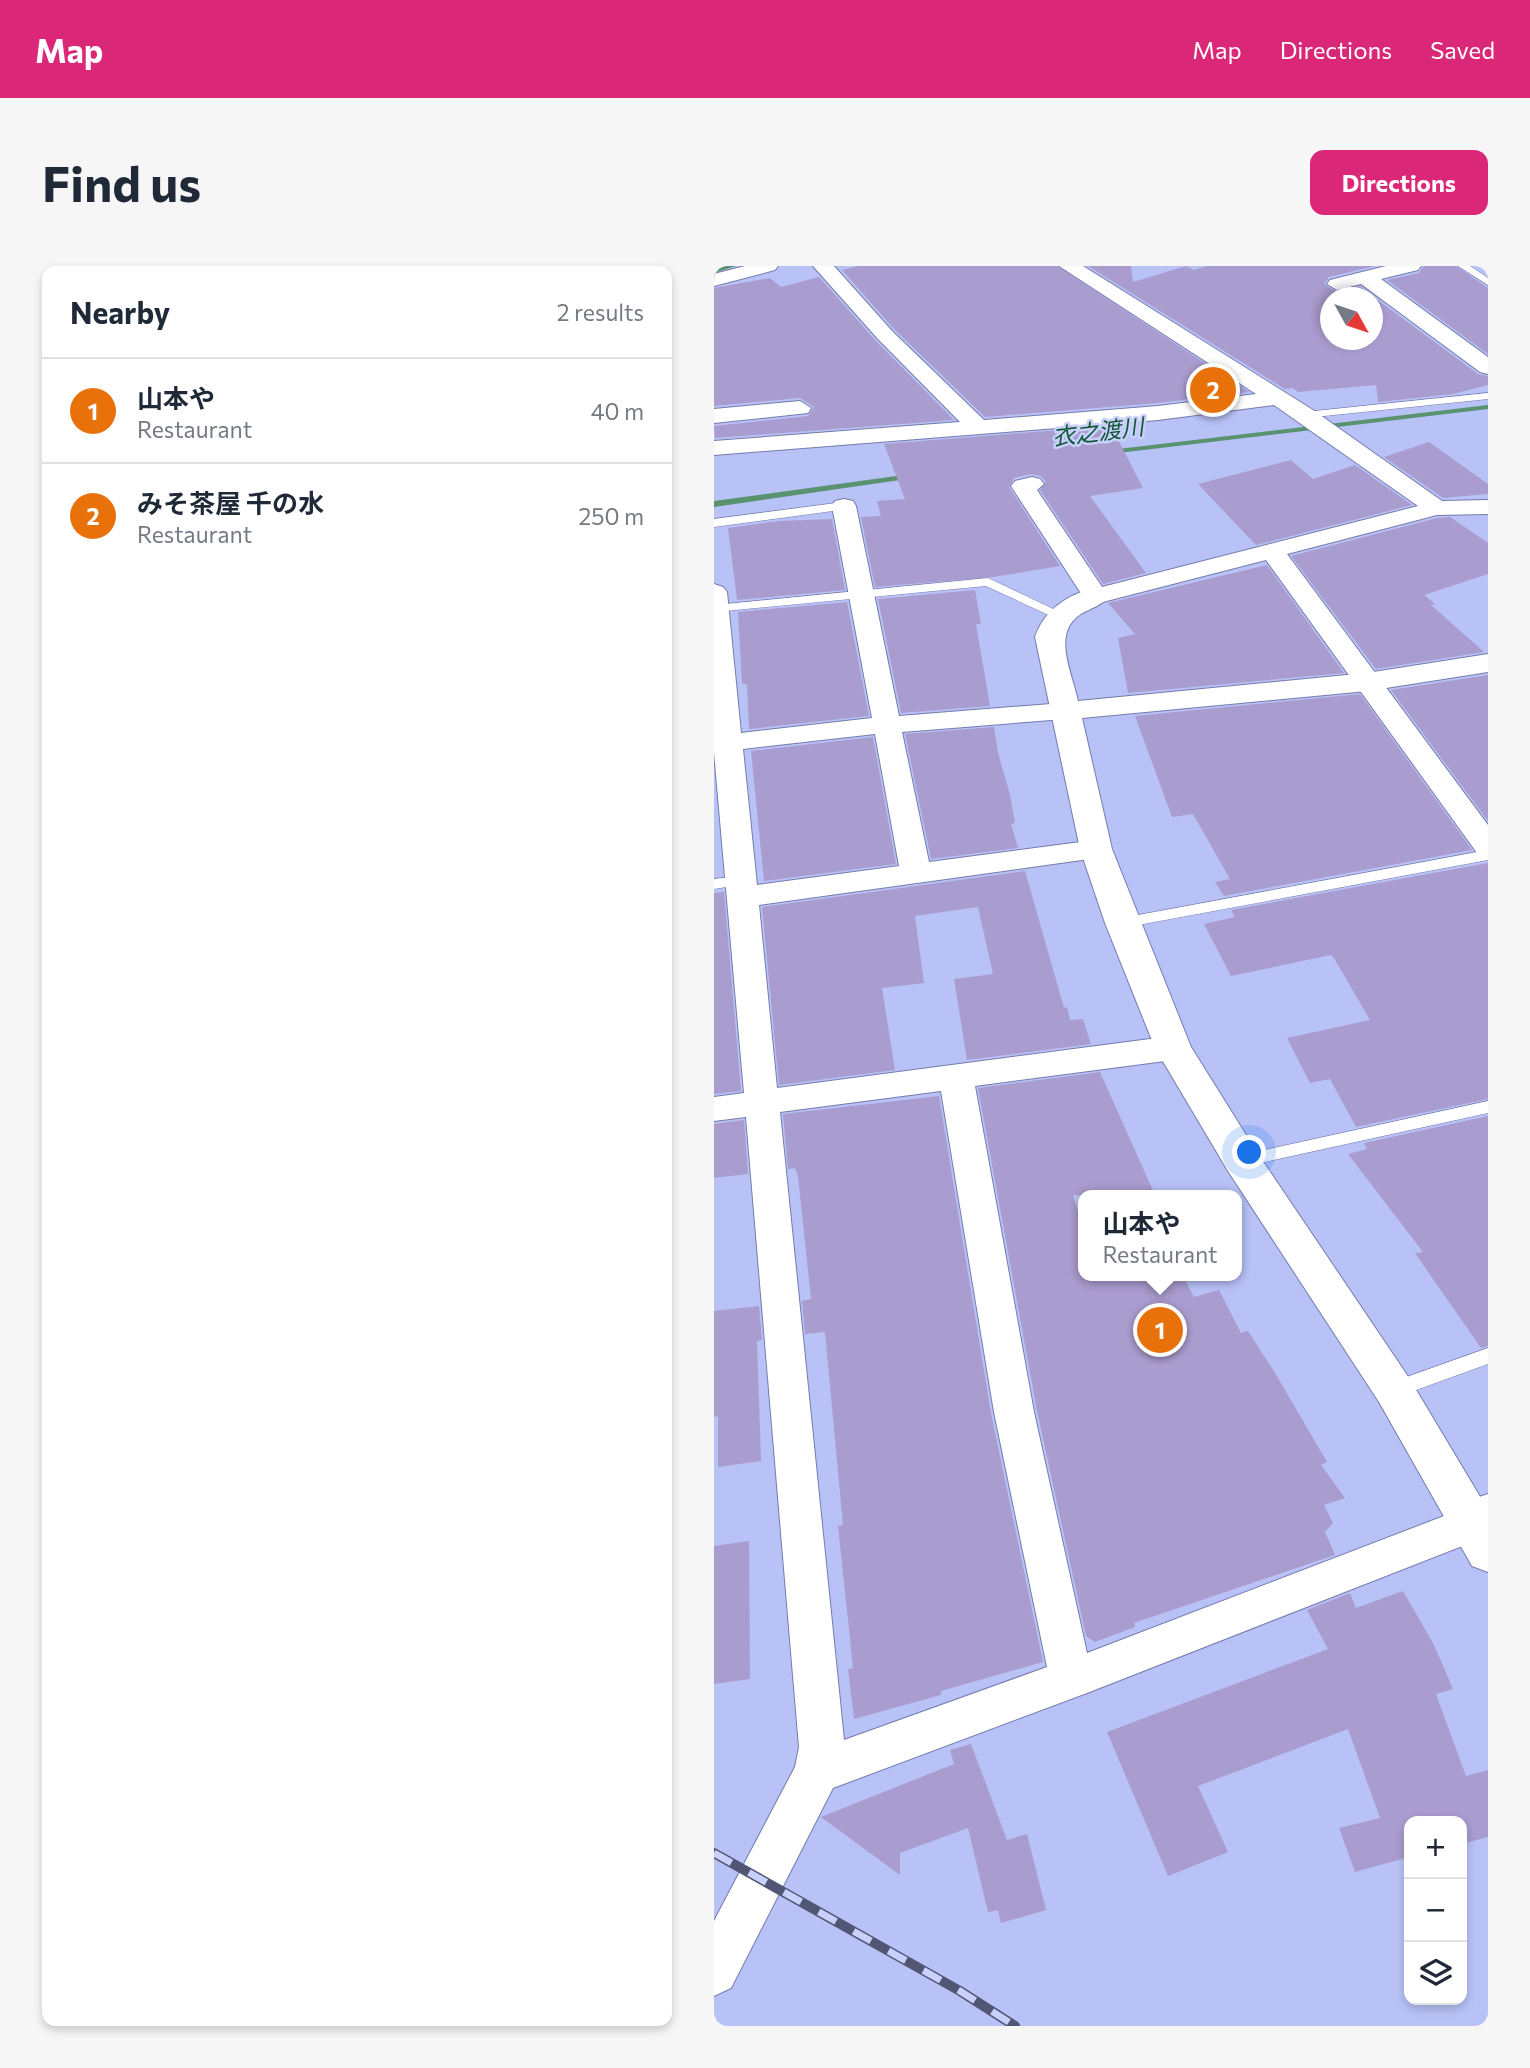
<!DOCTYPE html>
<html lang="en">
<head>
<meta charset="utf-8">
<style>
  body { margin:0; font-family:Commissioner,"Noto Sans JP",sans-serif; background:#f6f6f7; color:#1f2937 }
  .controls { position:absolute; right:21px; bottom:21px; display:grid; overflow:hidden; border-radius:14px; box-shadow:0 4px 10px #0003 }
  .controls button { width:63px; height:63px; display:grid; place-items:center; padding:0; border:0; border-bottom:2px solid #e0e1e3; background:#fff; color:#1f2937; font:35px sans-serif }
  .compass { position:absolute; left:606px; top:21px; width:63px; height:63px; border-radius:50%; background:#fff; box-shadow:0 4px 10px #0003; rotate:130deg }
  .you { position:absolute; left:536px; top:887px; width:24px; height:24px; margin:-18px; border:5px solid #fff; border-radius:50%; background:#1a73e8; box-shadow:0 0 0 10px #1a73e833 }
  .badge { display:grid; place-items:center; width:46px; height:46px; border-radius:50%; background:#db2777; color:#fff; font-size:23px; font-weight:700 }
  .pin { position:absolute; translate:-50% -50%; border:4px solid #fff; box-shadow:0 2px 7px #0006 }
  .popup { position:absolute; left:364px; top:924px; width:164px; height:91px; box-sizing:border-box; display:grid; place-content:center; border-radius:14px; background:#fff; filter:drop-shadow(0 2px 5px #0005); font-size:23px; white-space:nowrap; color:#747a83 }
  .popup b { font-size:26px; color:#1f2937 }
  .popup::after { content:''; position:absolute; left:50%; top:100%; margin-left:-14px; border:14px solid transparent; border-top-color:#fff }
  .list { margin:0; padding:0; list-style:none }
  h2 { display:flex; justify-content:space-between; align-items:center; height:91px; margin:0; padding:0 28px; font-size:30px }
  h2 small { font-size:23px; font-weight:400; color:#747a83 }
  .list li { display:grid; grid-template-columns:46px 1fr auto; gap:21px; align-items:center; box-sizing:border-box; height:105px; padding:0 28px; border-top:2px solid #e0e1e3 }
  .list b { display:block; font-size:26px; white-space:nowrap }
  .list p { margin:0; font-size:23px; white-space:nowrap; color:#747a83 }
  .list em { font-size:23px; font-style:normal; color:#747a83 }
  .icon { flex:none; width:38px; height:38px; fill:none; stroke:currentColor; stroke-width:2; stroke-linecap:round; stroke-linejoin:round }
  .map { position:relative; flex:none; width:774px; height:1760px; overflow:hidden; border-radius:14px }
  header { display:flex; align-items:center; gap:42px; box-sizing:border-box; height:98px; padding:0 35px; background:#db2777; color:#fff }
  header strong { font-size:33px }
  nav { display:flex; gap:38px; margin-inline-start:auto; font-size:24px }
  .intro { display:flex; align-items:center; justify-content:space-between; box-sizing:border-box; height:168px; padding:0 42px }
  h1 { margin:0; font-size:49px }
  .button { padding:18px 32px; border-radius:14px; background:#db2777; color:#fff; font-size:24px; font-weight:700 }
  main { display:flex; gap:42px; padding:0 42px }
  aside { flex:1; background:#fff; border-radius:14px; box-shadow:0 4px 10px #0003 }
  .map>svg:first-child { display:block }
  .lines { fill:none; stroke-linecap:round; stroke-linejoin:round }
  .stream { fill:#58926f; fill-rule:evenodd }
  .building { fill:#a99cce; fill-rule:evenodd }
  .lane-casing { stroke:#747cac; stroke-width:1 }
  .street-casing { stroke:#747cac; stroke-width:2 }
  .secondary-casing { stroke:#747cac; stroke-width:2 }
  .lane { fill:#fff; fill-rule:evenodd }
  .street { fill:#fff; fill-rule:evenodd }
  .secondary { fill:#fff; fill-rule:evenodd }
  .rail-casing { stroke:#515675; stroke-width:10 }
  .rail { stroke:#c8d0fb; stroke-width:7; stroke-dasharray:20; stroke-linecap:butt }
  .labels { text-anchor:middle; stroke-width:5; stroke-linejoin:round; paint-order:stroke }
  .far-water-label { font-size:23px; font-style:italic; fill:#105734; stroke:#c8d0fb }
</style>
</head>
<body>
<header>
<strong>Map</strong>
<nav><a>Map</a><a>Directions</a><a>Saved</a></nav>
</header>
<div class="intro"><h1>Find us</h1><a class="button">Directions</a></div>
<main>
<aside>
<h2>Nearby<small>2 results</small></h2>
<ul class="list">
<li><span class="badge" style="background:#e8710a">1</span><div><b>山本や</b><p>Restaurant</p></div><em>40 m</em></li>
<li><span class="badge" style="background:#e8710a">2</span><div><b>みそ茶屋 千の水</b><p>Restaurant</p></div><em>250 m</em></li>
</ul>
</aside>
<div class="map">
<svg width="774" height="1760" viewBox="0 0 774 1760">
  <rect width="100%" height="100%" fill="#b9c2f7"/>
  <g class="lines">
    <g class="stream">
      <polygon points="11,0 22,0 0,7 0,3"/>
      <polygon points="774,139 774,143 396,188 392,186 396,184"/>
      <polygon points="197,208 201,210 200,212 0,241 0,235"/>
    </g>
  </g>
  <g class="building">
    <polygon points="144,0 343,0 535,126 444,137 271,151 180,63 128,4"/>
    <path d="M 374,0 L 417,0 L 419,16 L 472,0 L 480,4 L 493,0 L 661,0 L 615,11 L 610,18 L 624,27 L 646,21 L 764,108 L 774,110 L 774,119 L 739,128 L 664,136 L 662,119 L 584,126 L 579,122 L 571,123 ZM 617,32 L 659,32 L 659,74 L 617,74 Z"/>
    <polygon points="710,0 742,0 774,22 774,88 673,14 705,7"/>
    <polygon points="105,11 162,75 240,154 1,172 0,160 94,150 100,141 86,132 0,140 0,22 56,12 67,21"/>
    <polygon points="397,160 429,222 376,230 432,307 389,318 326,224 332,216 327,210 317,208 300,212 295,221 346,300 279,311 161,321 147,251 167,250 163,235 191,233 170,178"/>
    <polygon points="715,176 774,218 774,228 729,232 670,191"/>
    <polygon points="577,194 599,213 641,199 698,239 542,279 484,218"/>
    <polygon points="736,251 774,277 774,308 710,329 721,338 717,339 770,386 662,403 577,290 723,252"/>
    <polygon points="118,253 131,324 23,334 14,262 65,255"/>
    <polygon points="553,299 630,407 414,427 404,372 421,368 394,337"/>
    <polygon points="261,324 267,358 262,358 276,440 187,447 164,333"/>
    <polygon points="133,336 155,450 35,463 33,418 28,418 24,346"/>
    <polygon points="774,409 774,555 677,424"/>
    <polygon points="646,428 758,584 510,630 501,616 516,613 479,548 458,551 421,450"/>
    <polygon points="280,461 284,487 296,529 301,557 297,558 304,582 217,593 191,468"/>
    <polygon points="159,471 182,598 50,615 37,485"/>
    <polygon points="774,597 774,833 642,861 616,813 596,817 573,772 656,754 620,692 617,689 517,710 490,658 521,651 517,644"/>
    <polygon points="311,605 350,742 353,741 356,754 369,753 377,778 253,794 240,713 279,708 264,641 201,650 210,717 168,722 181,804 65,819 48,641"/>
    <polygon points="10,626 27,825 0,828 0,627"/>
    <polygon points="386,806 441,929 359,929 369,964 369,1010 469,1010 480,1031 505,1024 527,1067 534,1065 561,1107 613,1196 607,1199 631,1232 610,1239 619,1257 611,1266 621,1289 420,1357 421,1361 381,1376 372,1370 323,1145 264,822"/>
    <polygon points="225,830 277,1147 329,1396 227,1425 227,1429 140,1453 134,1403 139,1402 124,1260 129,1259 111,1066 91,1068 88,1035 97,1033 84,910 81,902 74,903 69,848"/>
    <polygon points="774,850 774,1080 767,1082 701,987 709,986 634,888 653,883 650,877"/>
    <polygon points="30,854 34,908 0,912 0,858"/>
    <polygon points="45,1040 48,1074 43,1075 47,1195 4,1201 4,1150 0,1151 0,1045"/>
    <polygon points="35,1275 36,1413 0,1418 0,1280"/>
    <polygon points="689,1325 720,1379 739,1423 722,1428 752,1510 774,1504 774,1571 748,1578 748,1555 695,1555 695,1591 641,1606 625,1562 666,1552 634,1463 484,1520 514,1586 454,1610 393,1466 614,1383 593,1344 636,1327 642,1342"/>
    <polygon points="257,1478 293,1574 313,1568 332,1644 287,1657 284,1644 274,1646 254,1562 186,1587 186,1609 107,1551 240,1498 236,1484"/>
  </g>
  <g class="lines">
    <defs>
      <g id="lane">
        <polygon points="744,0 756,0 774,12 774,19"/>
        <polygon points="774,127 774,133 591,152 585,149 591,146"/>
        <polygon points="130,236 134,237 134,243 0,261 0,253"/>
        <polygon points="274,312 352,349 346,353 341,352 272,320 0,346 2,339"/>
        <polygon points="774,584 774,594 408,662 400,657 408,652"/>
        <polygon points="26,610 31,612 34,615 31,618 0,623 0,613"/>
        <polygon points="774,835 774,847 528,901 519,895 528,889"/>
        <polygon points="774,1082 774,1098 680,1132 673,1130 670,1124 673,1118"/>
      </g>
      <g id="street">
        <polygon points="31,0 64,0 61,4 0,20 0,8"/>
        <polygon points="99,0 120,0 178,65 270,154 444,140 542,128 345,0 369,0 599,144 728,235 774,234 774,248 723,249 573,288 774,559 774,589 763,587 552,294 381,338 372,335 297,220 301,215 318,211 326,213 330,218 323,224 388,321 704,240 560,139 444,154 0,189 0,175 246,156 164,73"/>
        <polygon points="672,0 707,0 704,4 667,13 774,91 774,108 766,106 647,18 623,24 613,18 616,14"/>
        <polygon points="86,135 97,142 94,147 0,157 0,143"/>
        <path d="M 130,233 L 139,235 L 142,240 L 185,450 L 350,437 L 360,439 L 364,445 L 360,451 L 350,453 L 188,466 L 215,596 L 382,574 L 393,576 L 397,583 L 393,590 L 382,592 L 45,639 L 63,822 L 459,770 L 471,774 L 476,782 L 471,790 L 459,794 L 261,820 L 320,1146 L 373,1387 L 743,1245 L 759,1233 L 774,1228 L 774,1270 L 373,1427 L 119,1522 L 17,1722 L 0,1730 L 0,1655 L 81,1501 L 85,1481 L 32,851 L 0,855 L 0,831 L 30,827 L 0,486 L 0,318 L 9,321 L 13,326 L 27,467 L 158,452 L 118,240 L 121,235 ZM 161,468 L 185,600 L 43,619 L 29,483 ZM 227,825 L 280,1146 L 333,1401 L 130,1474 L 66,846 Z"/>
      </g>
      <path id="secondary" d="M 381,322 L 391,324 L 395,330 C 389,339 377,342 367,348 C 337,367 358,406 364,435 L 653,407 L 774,388 L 774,406 L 653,425 L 368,452 L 398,583 L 477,781 L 542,885 L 695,1112 L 774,1244 L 774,1306 L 758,1300 L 665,1136 L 514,905 L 441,782 L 391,657 L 366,583 L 321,371 C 330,344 354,328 381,322 Z"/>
    </defs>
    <use href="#lane" class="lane-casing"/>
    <use href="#street" class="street-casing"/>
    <use href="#secondary" class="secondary-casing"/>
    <use href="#lane" class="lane"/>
    <use href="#street" class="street"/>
    <use href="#secondary" class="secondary"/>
    <defs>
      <polyline id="rail" points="0,1587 246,1725 301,1760"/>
    </defs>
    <use href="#rail" class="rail-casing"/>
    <use href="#rail" class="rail"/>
  </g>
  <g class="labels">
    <g class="far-water-label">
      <text transform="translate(384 166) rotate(-7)" y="8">衣之渡川</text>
    </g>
  </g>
</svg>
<div class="controls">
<button>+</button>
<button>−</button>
<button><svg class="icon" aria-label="layers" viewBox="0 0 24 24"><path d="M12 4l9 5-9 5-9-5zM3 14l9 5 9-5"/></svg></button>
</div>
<svg class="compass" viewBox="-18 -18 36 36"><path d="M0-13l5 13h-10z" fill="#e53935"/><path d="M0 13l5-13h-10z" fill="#747a83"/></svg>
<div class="you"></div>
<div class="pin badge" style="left:446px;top:1064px;background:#e8710a">1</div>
<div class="popup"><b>山本や</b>Restaurant</div>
<div class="pin badge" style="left:499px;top:124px;background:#e8710a">2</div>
</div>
</main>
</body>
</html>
